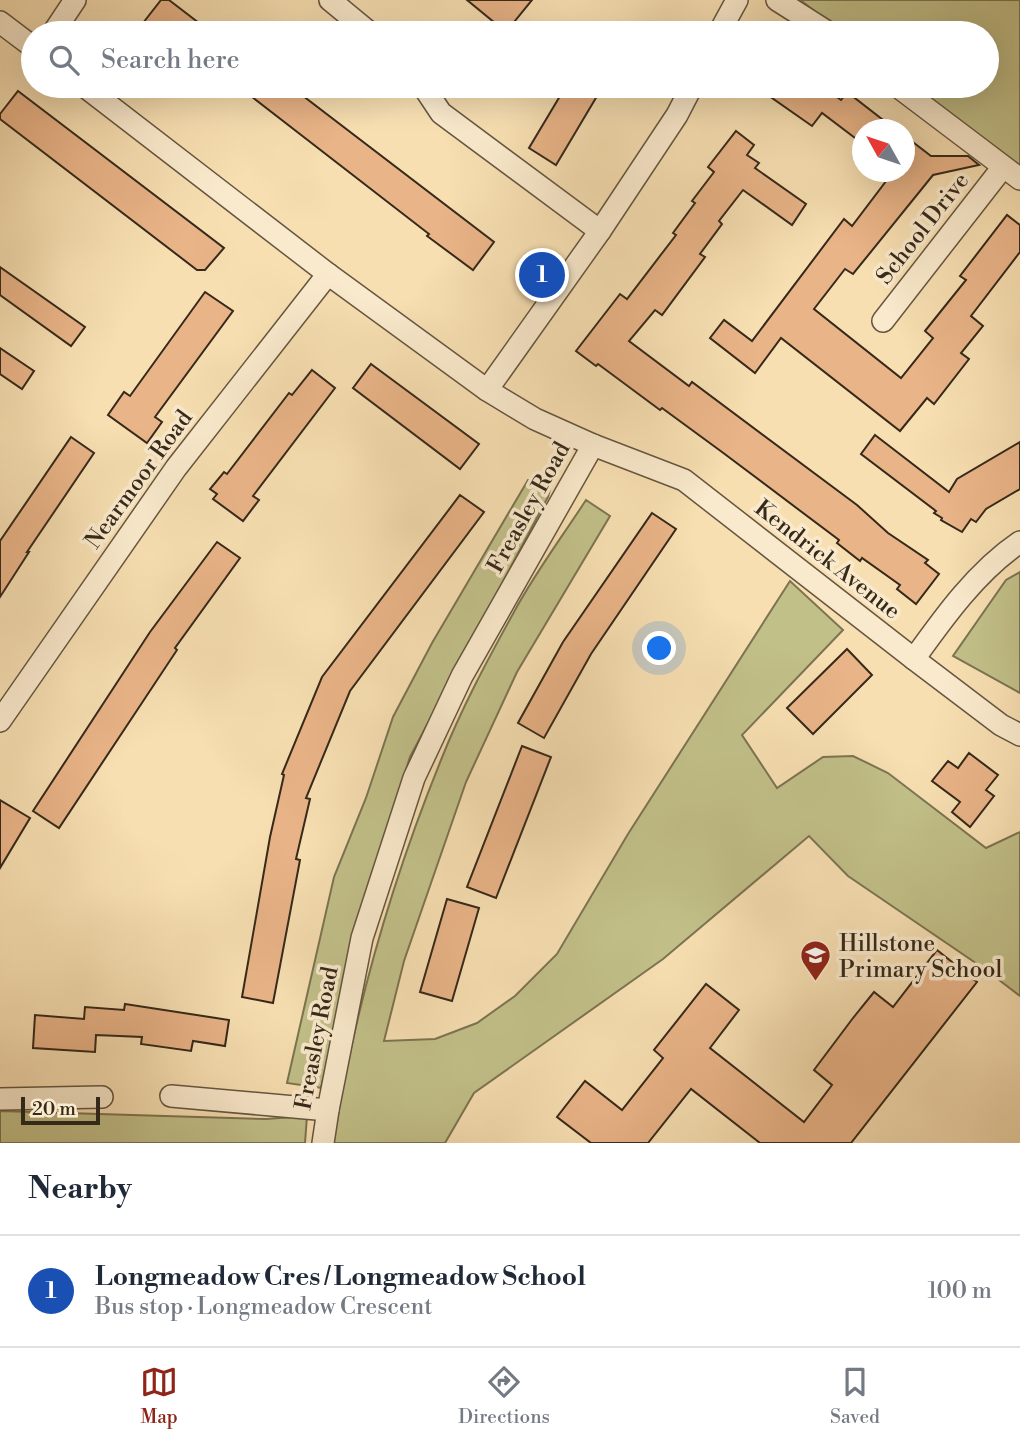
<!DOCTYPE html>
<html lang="en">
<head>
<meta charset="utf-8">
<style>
  body { margin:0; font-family:"Libre Bodoni",serif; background:#f6f6f7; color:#1f2937 }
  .compass { position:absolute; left:852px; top:119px; width:63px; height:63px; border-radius:50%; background:#fff; box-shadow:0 7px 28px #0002; rotate:310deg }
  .scale { position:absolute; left:21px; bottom:18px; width:79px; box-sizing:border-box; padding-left:7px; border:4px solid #35291a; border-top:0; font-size:19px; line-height:24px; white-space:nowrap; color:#35291a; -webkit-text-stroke:5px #faeacd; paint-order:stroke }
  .you { position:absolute; left:660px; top:649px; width:24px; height:24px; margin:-18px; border:5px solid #fff; border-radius:50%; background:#1a73e8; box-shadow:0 0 0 10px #1a73e833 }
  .badge { display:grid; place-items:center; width:46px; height:46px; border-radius:50%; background:#8f2418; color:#fff; font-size:23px; font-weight:700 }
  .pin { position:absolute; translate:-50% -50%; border:4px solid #fff; box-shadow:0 2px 7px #0006 }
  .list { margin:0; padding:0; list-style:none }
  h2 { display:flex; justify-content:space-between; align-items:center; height:91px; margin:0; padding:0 28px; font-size:30px }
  h2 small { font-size:23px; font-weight:400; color:#747a83 }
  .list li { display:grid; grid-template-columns:46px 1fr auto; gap:21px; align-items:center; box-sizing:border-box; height:112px; padding:0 28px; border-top:2px solid #e0e1e3 }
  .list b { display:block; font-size:26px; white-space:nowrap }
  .list p { margin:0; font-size:23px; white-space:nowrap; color:#747a83 }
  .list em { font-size:23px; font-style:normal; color:#747a83 }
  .icon { flex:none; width:38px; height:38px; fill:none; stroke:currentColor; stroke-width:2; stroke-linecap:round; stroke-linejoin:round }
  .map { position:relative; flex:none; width:1020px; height:1143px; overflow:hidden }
  .search { position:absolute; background:#fff; box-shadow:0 7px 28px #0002; left:21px; right:21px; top:21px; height:77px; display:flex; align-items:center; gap:18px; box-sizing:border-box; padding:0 24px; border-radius:38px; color:#747a83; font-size:26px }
  .sheet { height:203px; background:#fff }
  nav { display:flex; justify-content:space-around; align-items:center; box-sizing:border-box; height:98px; border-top:2px solid #e0e1e3; background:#fff; font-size:19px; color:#747a83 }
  nav a { display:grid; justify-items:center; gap:4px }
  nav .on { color:#8f2418 }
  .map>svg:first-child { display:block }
  .green { fill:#c2c089; stroke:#7c7452; stroke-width:2 }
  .building { fill:#e9b488; stroke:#35291a; stroke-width:2 }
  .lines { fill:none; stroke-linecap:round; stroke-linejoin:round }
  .street-casing { stroke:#665640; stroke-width:24 }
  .street { stroke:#faeacd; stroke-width:21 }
  .labels { text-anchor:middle; stroke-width:7; stroke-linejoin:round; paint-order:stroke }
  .street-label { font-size:23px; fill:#35291a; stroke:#faeacd }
  .poi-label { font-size:23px; fill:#35291a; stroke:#faeacd; text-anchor:start }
</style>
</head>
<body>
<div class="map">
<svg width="1020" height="1143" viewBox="0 0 1020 1143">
  <rect width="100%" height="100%" fill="#f7dfb2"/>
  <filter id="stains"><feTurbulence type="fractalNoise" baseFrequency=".00286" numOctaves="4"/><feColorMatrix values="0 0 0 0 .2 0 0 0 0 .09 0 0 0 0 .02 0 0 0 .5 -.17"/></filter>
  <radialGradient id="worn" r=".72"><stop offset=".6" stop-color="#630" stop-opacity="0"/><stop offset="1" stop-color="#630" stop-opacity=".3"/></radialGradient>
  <g class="green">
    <polygon points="800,0 1020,0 1020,166 913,86 987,86 987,33 844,33"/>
    <polygon points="528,480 552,482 548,497 410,757 372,877 321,1088 287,1083 334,877 366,798 393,717 432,643"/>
    <path d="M 586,500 L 610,516 L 517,672 L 466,782 L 404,961 L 384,1041 L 435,1039 L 477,1023 L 515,996 L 557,954 L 628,834 L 790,581 L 843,630 L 742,735 L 777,788 L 823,757 L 853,756 L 888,773 L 986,848 L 1020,832 L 1020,996 L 986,970 L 848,876 L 809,836 L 663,959 L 474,1093 L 445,1143 L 333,1143 C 354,1012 391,883 441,760 C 461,709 488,659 514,612 C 535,573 562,537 586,500 Z"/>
    <polygon points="1020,572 1020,693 953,656 1006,580"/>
    <polygon points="0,1111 266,1119 307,1116 305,1143 0,1143"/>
  </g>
  <g class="building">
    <polygon points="161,0 169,0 212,33 157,33 143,23"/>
    <polygon points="467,0 532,0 506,32"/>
    <polygon points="238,86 290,86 494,242 473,270 427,236 429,234"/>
    <polygon points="566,86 603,86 556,165 529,148"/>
    <polygon points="755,86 821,86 841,100 847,92 896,130 863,130 863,144 822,113 812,126"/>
    <polygon points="18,91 224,248 205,270 197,270 0,119 0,114"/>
    <polygon points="736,131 754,145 747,155 759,163 755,168 806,204 792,225 743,190 719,221 722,224 700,254 705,257 662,315 655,310 629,341 689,386 692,382 857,505 888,533 928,560 925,563 939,574 916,604 897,589 900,585 862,558 860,561 837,543 839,540 722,452 662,408 660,410 598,364 596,366 576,351 620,294 627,299 676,235 673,233 695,203 692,201 714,172 708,167"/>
    <polygon points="905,136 931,156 968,156 979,165 933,175 853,274 845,269 814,309 901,378 933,338 925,331 966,280 960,276 1007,215 1020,225 1020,252 971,316 983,326 961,353 969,359 934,404 927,398 900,431 781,338 755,373 710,338 724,320 752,341 844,219 852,226 893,172 905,172"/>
    <polygon points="0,267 85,327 71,346 0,295"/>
    <polygon points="205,292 233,311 155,417 162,422 147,443 108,415 124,392 130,396"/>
    <polygon points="0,348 34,371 22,389 0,374"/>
    <polygon points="371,364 479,444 460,469 353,388"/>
    <polygon points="312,370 335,388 253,496 259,500 243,521 213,499 217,494 210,489 224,472 227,474 289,393 292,395"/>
    <polygon points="875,435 949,492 957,479 1020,442 1020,489 986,509 976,522 971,519 962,532 941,520 942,518 934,513 936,511 861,454"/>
    <polygon points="71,437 94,453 27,552 29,552 0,597 0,541"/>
    <polygon points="460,495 484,512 350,691 306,798 310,799 296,859 300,860 273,1003 242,997 270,837 284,775 282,774 322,677"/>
    <polygon points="652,513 676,529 591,654 544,738 518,723 563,642"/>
    <polygon points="217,542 240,558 175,648 177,650 59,828 33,811 150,632"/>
    <polygon points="847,649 872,675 813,734 787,708"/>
    <polygon points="522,746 551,757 496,898 467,887"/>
    <polygon points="969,753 998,775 986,790 994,796 970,827 952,812 960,802 932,781 948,761 958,768"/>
    <polygon points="0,800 30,818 0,868"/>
    <polygon points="447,899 479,908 452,1001 420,992"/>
    <polygon points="937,950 977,982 851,1143 760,1143 691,1089 648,1143 591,1143 557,1117 585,1081 622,1110 663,1058 654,1050 706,984 739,1010 710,1048 804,1122 832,1085 814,1070 853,1018 874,992 893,1007"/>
    <polygon points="125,1004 229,1020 225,1046 193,1041 191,1051 141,1044 142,1037 96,1035 95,1052 33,1048 35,1015 84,1019 85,1007 124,1010"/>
  </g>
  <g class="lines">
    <defs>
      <g id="street">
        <polyline points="330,0 370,33"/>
        <polyline points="777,0 829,33"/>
        <polyline points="0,22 33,47"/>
        <polyline points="53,33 75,0"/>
        <polyline points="719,33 737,0"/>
        <polyline points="84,86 328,274 487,390 535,419 593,445 684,480 914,659 1001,725 1020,735"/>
        <polyline points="423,86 441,113 600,231"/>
        <polyline points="897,86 1020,179"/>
        <polyline points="883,321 1003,167"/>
        <polyline points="487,390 600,231 677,115 692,86"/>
        <path d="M 914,659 C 944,617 977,571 1020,542"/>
        <polyline points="0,721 176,468 328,274"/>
        <polyline points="171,1096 328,1110"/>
        <polyline points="0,1099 102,1097"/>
        <polyline points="323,1143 328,1110 362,938 414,778 462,676 593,445"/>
      </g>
    </defs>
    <use href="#street" class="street-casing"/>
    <use href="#street" class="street"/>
  </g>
  <defs>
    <symbol id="school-pin" viewBox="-11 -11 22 30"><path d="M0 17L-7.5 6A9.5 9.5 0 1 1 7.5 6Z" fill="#8f2418" stroke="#faeacd"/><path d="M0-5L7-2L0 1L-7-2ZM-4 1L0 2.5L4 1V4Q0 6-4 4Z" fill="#fff"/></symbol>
  </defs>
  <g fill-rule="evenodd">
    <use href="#school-pin" x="798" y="938" width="35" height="47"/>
  </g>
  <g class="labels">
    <g class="street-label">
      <text transform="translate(922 228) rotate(-52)" y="8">School Drive</text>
      <text transform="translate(138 479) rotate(-54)" y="8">Nearmoor Road</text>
      <text transform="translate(528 507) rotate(-61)" y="8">Freasley Road</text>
      <text transform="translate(828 559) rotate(38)" y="8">Kendrick Avenue</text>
      <text transform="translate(316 1038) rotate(-79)" y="8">Freasley Road</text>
    </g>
    <g class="poi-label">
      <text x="839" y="951">Hillstone<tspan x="839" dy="26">Primary School</tspan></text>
    </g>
  </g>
  <rect width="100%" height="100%" filter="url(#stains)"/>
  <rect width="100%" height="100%" fill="url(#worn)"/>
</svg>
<svg class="compass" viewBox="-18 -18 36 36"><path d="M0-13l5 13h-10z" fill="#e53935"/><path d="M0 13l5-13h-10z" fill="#747a83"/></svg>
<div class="scale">20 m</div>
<div class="you"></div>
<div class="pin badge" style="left:542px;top:275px;background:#1a4fb4">1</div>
<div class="search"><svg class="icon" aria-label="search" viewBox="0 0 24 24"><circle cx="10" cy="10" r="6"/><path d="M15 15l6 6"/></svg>Search here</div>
</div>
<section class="sheet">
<h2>Nearby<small></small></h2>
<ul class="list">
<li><span class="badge" style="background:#1a4fb4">1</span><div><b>Longmeadow Cres / Longmeadow School</b><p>Bus stop · Longmeadow Crescent</p></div><em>100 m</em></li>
</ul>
</section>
<nav>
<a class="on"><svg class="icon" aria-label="map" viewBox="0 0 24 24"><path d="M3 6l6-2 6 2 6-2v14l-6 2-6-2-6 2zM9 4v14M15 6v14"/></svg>Map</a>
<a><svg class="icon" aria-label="directions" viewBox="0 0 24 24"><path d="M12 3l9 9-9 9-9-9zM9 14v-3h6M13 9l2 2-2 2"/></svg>Directions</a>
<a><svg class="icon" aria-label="saved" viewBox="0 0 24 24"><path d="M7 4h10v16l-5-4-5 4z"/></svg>Saved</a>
</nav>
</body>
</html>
